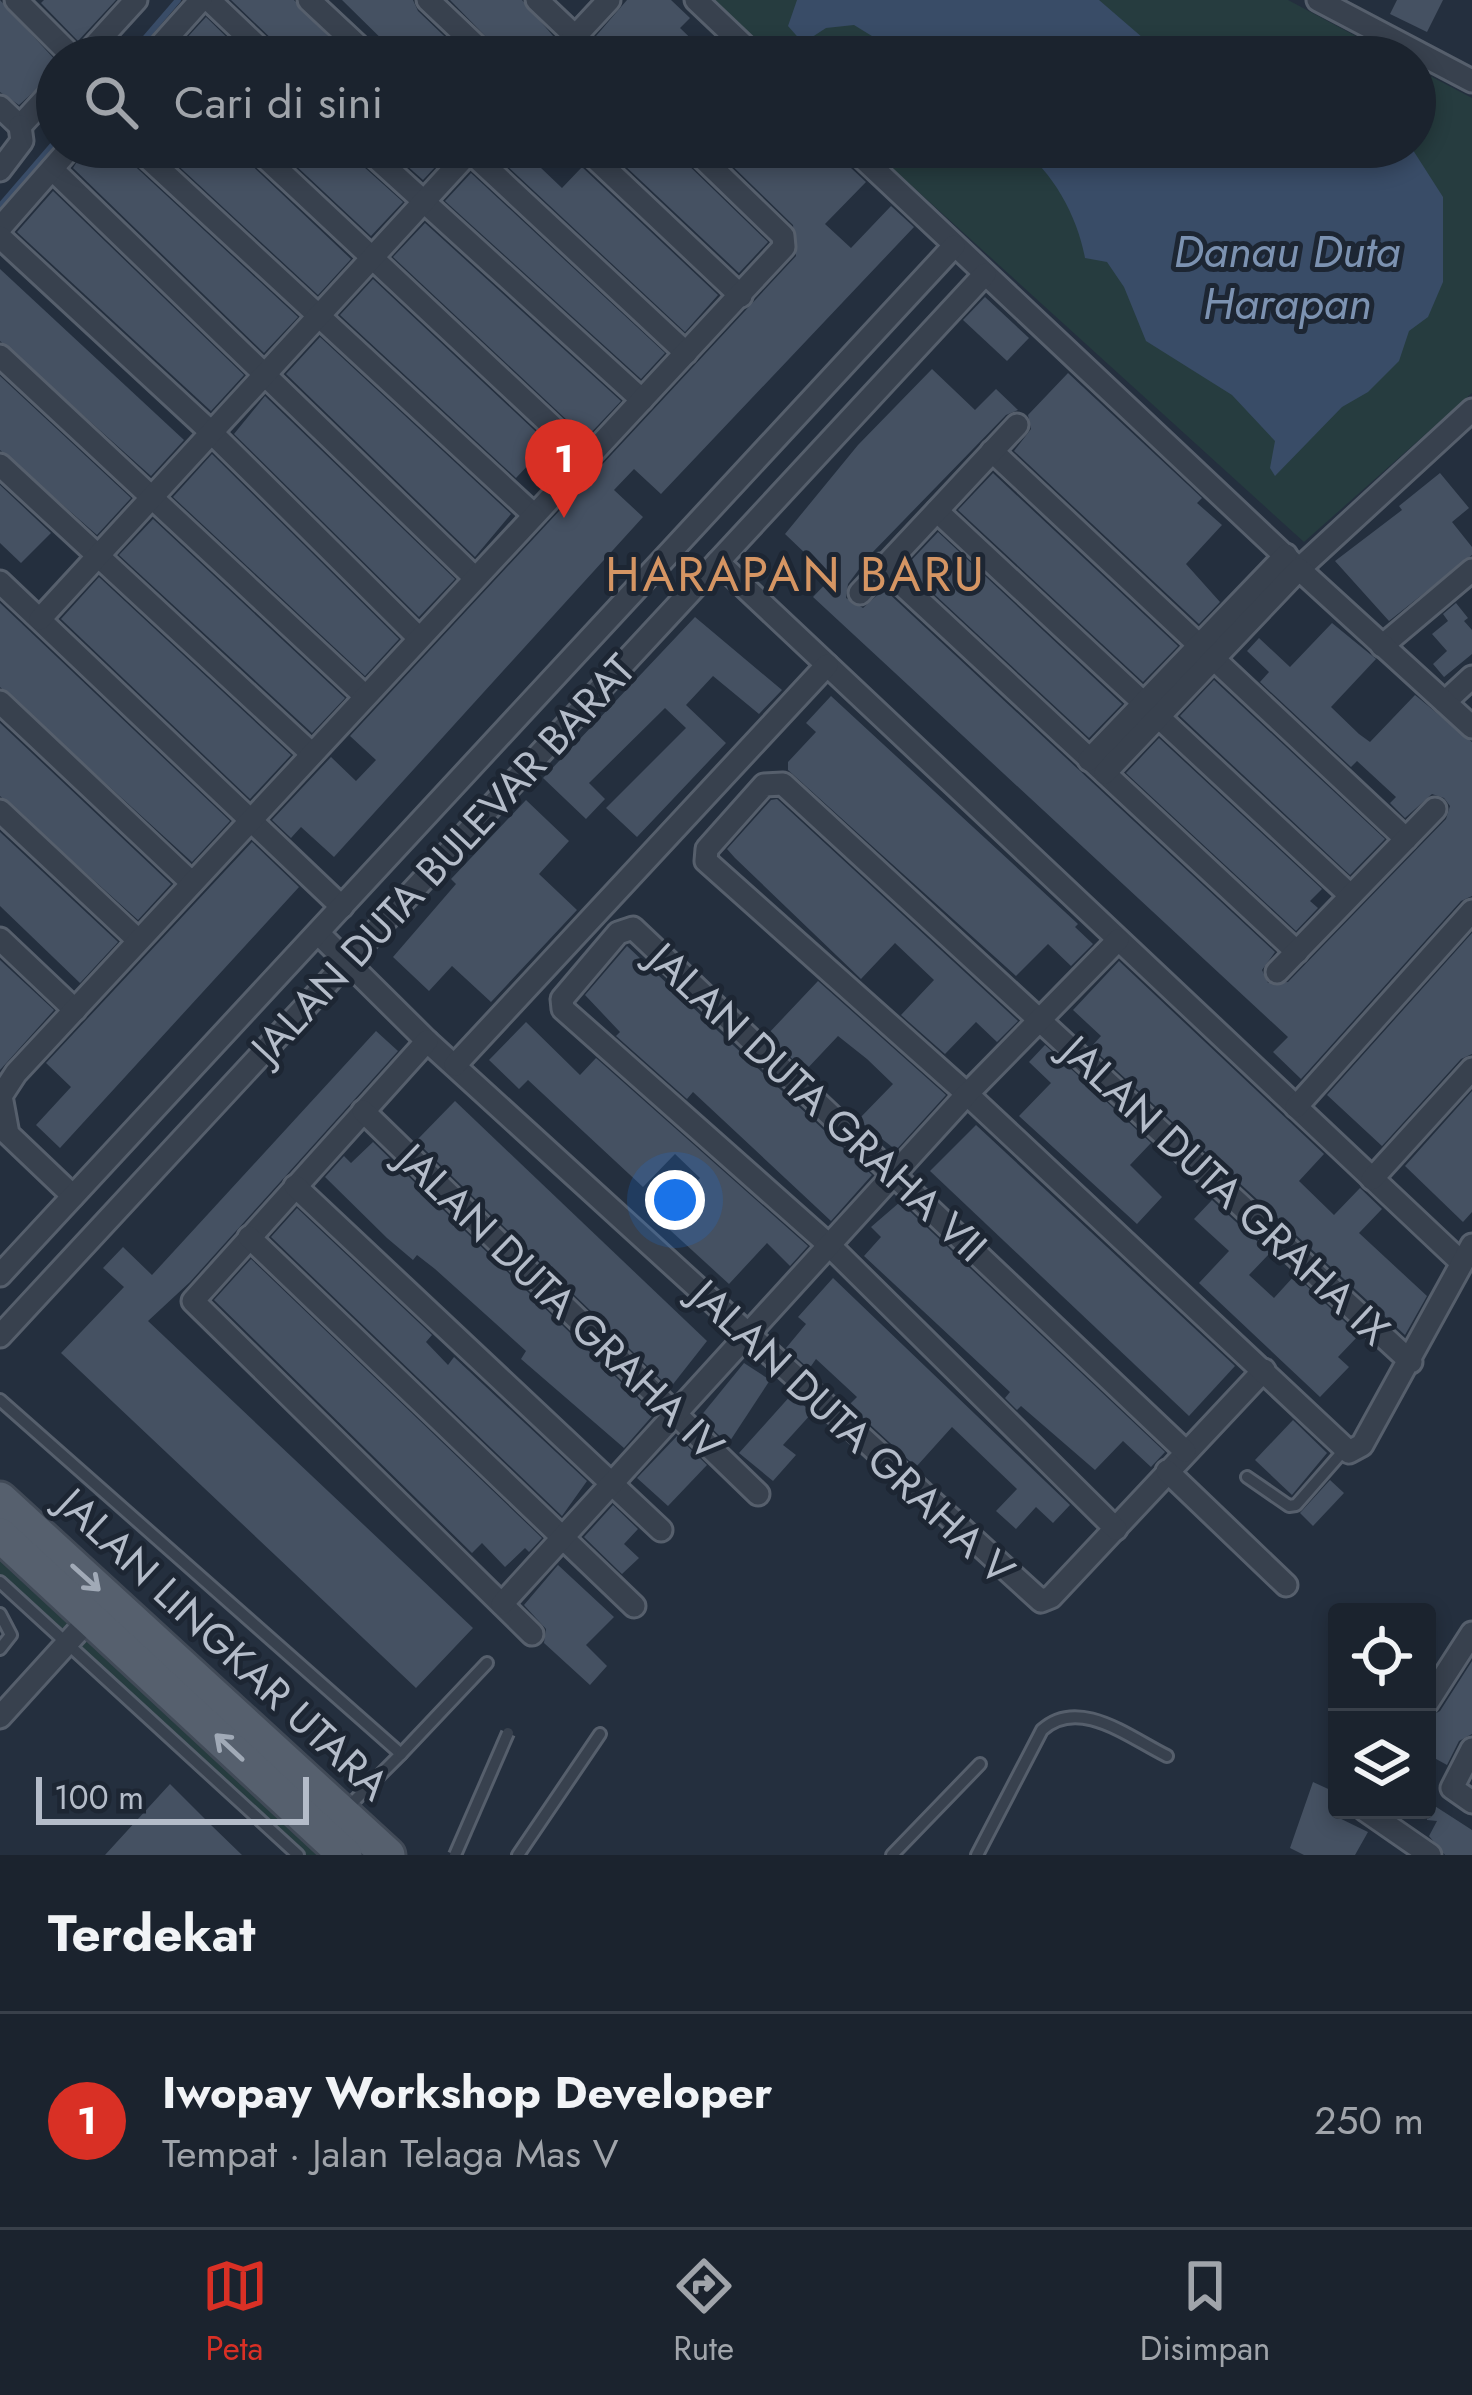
<!DOCTYPE html>
<html lang="id">
<head>
<meta charset="utf-8">
<style>
  body { margin:0; font-family:Jost,sans-serif; background:#282f3a; color:#f1f3f6 }
  .controls { position:absolute; right:36px; bottom:36px; display:grid; overflow:hidden; border-radius:12px; box-shadow:0 6px 18px #0003 }
  .controls button { width:108px; height:108px; display:grid; place-items:center; padding:0; border:0; border-bottom:3px solid #39404a; background:#1b232e; color:#f1f3f6; font:60px sans-serif }
  .scale { position:absolute; left:36px; bottom:30px; width:273px; box-sizing:border-box; padding-left:12px; border:6px solid #b4bcc9; border-top:0; font-size:33px; line-height:42px; white-space:nowrap; color:#b4bcc9; -webkit-text-stroke:9px #1d2633; paint-order:stroke }
  .you { position:absolute; left:675px; top:1200px; width:42px; height:42px; margin:-30px; border:9px solid #fff; border-radius:50%; background:#1a73e8; box-shadow:0 0 0 18px #1a73e833 }
  .badge { display:grid; place-items:center; width:78px; height:78px; border-radius:50%; background:#d93025; color:#fff; font-size:39px; font-weight:700 }
  .pin { position:absolute; translate:-50% -99px; filter:drop-shadow(0 3px 6px #0008) }
  .pin::after { content:''; position:absolute; top:63px; width:42px; height:36px; background:inherit; clip-path:polygon(0 0,100% 0,50% 100%) }
  .list { margin:0; padding:0; list-style:none }
  h2 { display:flex; justify-content:space-between; align-items:center; height:156px; margin:0; padding:0 48px; font-size:51px }
  h2 small { font-size:39px; font-weight:400; color:#a0a4aa }
  .list li { display:grid; grid-template-columns:78px 1fr auto; gap:36px; align-items:center; box-sizing:border-box; height:216px; padding:0 48px; border-top:3px solid #39404a }
  .list b { display:block; font-size:45px; white-space:nowrap }
  .list p { margin:0; font-size:39px; white-space:nowrap; color:#a0a4aa }
  .list em { font-size:39px; font-style:normal; color:#a0a4aa }
  .icon { flex:none; width:66px; height:66px; fill:none; stroke:currentColor; stroke-width:2; stroke-linecap:round; stroke-linejoin:round }
  .map { position:relative; flex:none; width:1472px; height:1855px; overflow:hidden }
  .search { position:absolute; background:#1b232e; box-shadow:0 6px 18px #0003; left:36px; right:36px; top:36px; height:132px; display:flex; align-items:center; gap:30px; box-sizing:border-box; padding:0 42px; border-radius:66px; color:#a0a4aa; font-size:45px }
  .sheet { height:372px; background:#1b232e }
  nav { display:flex; justify-content:space-around; align-items:center; box-sizing:border-box; height:168px; border-top:3px solid #39404a; background:#1b232e; font-size:33px; color:#a0a4aa }
  nav a { display:grid; justify-items:center; gap:6px }
  nav .on { color:#d93025 }
  .map>svg:first-child { display:block }
  .green { fill:#263c3f }
  .water { fill:#394c67 }
  .lines { fill:none; stroke-linecap:round; stroke-linejoin:round }
  .stream { stroke:#394c67; stroke-width:6 }
  .building { fill:#455162 }
  .service-casing { stroke:#565f6c; stroke-width:16 }
  .minor-casing { stroke:#565f6c; stroke-width:27 }
  .primary-casing { stroke:#414a57; stroke-width:39 }
  .service { stroke:#38414e; stroke-width:10 }
  .minor { stroke:#38414e; stroke-width:21 }
  .primary { stroke:#56606e; stroke-width:33 }
  .service-bridge-casing { stroke:#565f6c; stroke-width:16; stroke-linecap:butt }
  .service-bridge { stroke:#38414e; stroke-width:10 }
  .oneway { stroke:#a1aab7 }
  .labels { text-anchor:middle; stroke-width:10; stroke-linejoin:round; paint-order:stroke }
  .street-label { font-size:42px; fill:#b4bcc9; stroke:#1d2633 }
  .water-label { font-size:45px; font-style:italic; fill:#7c92b1; stroke:#1d2633 }
  .quarter-label { font-size:48px; letter-spacing:3px; fill:#d59563; stroke:#1d2633 }
</style>
</head>
<body>
<div class="map">
<svg width="1472" height="1855" viewBox="0 0 1472 1855">
  <rect width="100%" height="100%" fill="#242f3e"/>
  <g class="green">
    <polygon points="707,0 1288,0 1395,57 770,57"/>
    <polygon points="1415,68 1472,98 1472,393 1304,542 869,147 1415,147"/>
    <polygon points="0,1499 387,1855 298,1855 0,1584"/>
  </g>
  <g class="water">
    <polygon points="797,0 1099,0 1165,57 906,57 854,25 826,28 803,43 788,26"/>
    <path d="M 1019,147 L 1411,147 L 1443,197 L 1443,282 L 1428,317 L 1409,331 L 1399,361 L 1368,392 L 1342,407 L 1275,476 L 1270,468 L 1275,441 L 1232,395 L 1146,341 L 1124,287 L 1107,262 L 1085,258 C 1078,218 1053,171 1019,147 Z"/>
  </g>
  <g class="lines">
    <g class="stream">
      <polyline points="129,57 178,0"/>
      <polyline points="0,206 57,140"/>
    </g>
  </g>
  <g class="building">
    <polygon points="0,0 57,62 57,71 19,105 0,92"/>
    <polygon points="44,0 116,0 78,41 41,3"/>
    <polygon points="231,0 294,0 348,57 284,57 279,46"/>
    <polygon points="342,0 413,0 418,11 466,57 400,57"/>
    <polygon points="450,0 522,0 554,37 541,57 506,57"/>
    <polygon points="627,0 671,0 690,18 680,28 710,57 612,57 596,36"/>
    <polygon points="1397,0 1443,0 1427,32 1390,14"/>
    <polygon points="206,17 247,57 172,54"/>
    <polygon points="86,147 121,147 126,158 298,317 264,353 73,168"/>
    <polygon points="158,147 239,147 244,158 351,259 318,295"/>
    <polygon points="276,147 349,147 354,158 403,202 371,236"/>
    <polygon points="386,147 449,147 451,150 423,180"/>
    <polygon points="495,147 519,147 562,188 582,167 718,295 685,332 491,151"/>
    <polygon points="605,147 676,147 681,158 768,242 739,273"/>
    <polygon points="713,147 836,147 836,154 866,182 825,224 851,248 891,206 914,227 661,494 634,469 614,490 643,517 334,857 301,827 291,838 272,820 331,757 356,781 376,760 350,736 796,256 793,225"/>
    <polygon points="471,173 665,353 641,379 445,201"/>
    <polygon points="53,191 244,375 211,411 17,232"/>
    <polygon points="425,223 621,401 586,438 393,257"/>
    <polygon points="0,269 184,440 151,476 0,341"/>
    <polygon points="373,279 566,460 550,476 533,460 516,478 340,315"/>
    <polygon points="985,297 1029,338 1007,361 963,320"/>
    <polygon points="320,337 511,514 475,557 286,374"/>
    <polygon points="932,369 975,410 996,389 1018,410 1006,415 869,556 848,584 846,598 863,608 884,589 1275,952 1262,970 1268,983 1288,982 1446,819 1450,806 1444,798 1432,794 1405,818 1390,803 1396,797 1357,761 1351,767 1260,682 1269,672 1247,651 1259,638 1290,667 1332,623 1376,659 1331,707 1359,734 1370,742 1415,695 1472,742 1472,896 1461,901 1301,1079 1273,1052 1288,1037 813,597 831,578 785,534 858,445"/>
    <polygon points="1068,373 1202,498 1197,503 1222,525 1186,564 1220,602 1199,624 1014,451 1031,429 1028,415"/>
    <polygon points="0,376 131,498 97,535 0,450"/>
    <polygon points="265,396 455,579 419,617 234,434"/>
    <polygon points="212,454 399,639 365,676 173,497"/>
    <polygon points="993,473 1178,646 1143,682 958,510"/>
    <polygon points="1440,473 1469,508 1452,522 1472,547 1472,555 1389,621 1335,561 1402,510 1399,506"/>
    <polygon points="0,485 51,533 21,563 0,543"/>
    <polygon points="153,519 345,698 312,733 119,555"/>
    <polygon points="938,532 1122,704 1089,738 905,567"/>
    <polygon points="99,577 291,755 250,799 61,619"/>
    <polygon points="0,603 230,821 192,862 0,687"/>
    <polygon points="1456,603 1468,618 1464,621 1472,630 1472,654 1444,677 1433,664 1447,651 1432,634 1448,621 1443,614"/>
    <polygon points="695,617 782,690 759,714 713,676 686,705 726,743 637,837 606,808 686,728 665,708 589,783 605,799 586,819 543,778"/>
    <polygon points="1214,680 1385,839 1350,875 1180,716"/>
    <polygon points="831,696 1078,924 1075,927 1093,944 1071,966 1048,944 1016,976 788,770 788,762 816,732 806,723"/>
    <polygon points="0,723 171,884 138,920 0,796"/>
    <polygon points="1159,738 1322,889 1310,901 1318,908 1296,931 1126,773"/>
    <polygon points="777,799 1018,1021 997,1042 976,1022 945,1054 901,1015 934,980 895,943 861,979 735,858 727,849 771,800"/>
    <polygon points="526,800 569,841 539,874 577,910 491,1002 452,966 429,991 393,957 456,884 451,879"/>
    <polygon points="0,832 118,942 80,983 0,906"/>
    <polygon points="252,842 299,887 60,1148 36,1125 71,1087 46,1063"/>
    <polygon points="1472,933 1472,1054 1461,1059 1382,1146 1327,1095"/>
    <polygon points="627,946 872,1175 831,1221 693,1092 687,1099 616,1036 620,1032 585,995"/>
    <polygon points="0,960 54,1010 0,1070"/>
    <polygon points="1119,961 1324,1154 1299,1181 1334,1215 1360,1188 1382,1209 1359,1233 1427,1296 1405,1335 1091,1047 1101,1036 1073,1010"/>
    <polygon points="818,981 946,1095 896,1150 858,1120 893,1084 867,1059 838,1036 805,1071 767,1035"/>
    <polygon points="526,1022 580,1075 596,1058 808,1246 790,1266 767,1243 729,1284 659,1220 700,1178 675,1154 643,1187 528,1080 519,1089 489,1060"/>
    <polygon points="376,1031 398,1051 190,1282 148,1321 473,1628 416,1688 61,1353 124,1287 103,1268 123,1247 152,1275"/>
    <polygon points="1045,1045 1151,1143 1130,1165 1162,1197 1137,1224 1019,1116 1051,1083 1029,1062"/>
    <polygon points="1472,1091 1472,1212 1463,1222 1405,1166"/>
    <polygon points="455,1101 707,1341 670,1388 416,1141"/>
    <polygon points="976,1125 1235,1366 1189,1416 930,1171"/>
    <polygon points="373,1142 654,1414 624,1448 521,1359 526,1351 435,1269 417,1255 413,1260 387,1238 325,1177 344,1156 351,1163"/>
    <polygon points="1212,1200 1270,1253 1249,1275 1274,1298 1295,1275 1359,1335 1338,1357 1349,1367 1320,1397 1199,1283 1229,1251 1194,1219"/>
    <polygon points="900,1202 1165,1452 1151,1467 1123,1441 1095,1470 1021,1406 1017,1410 1005,1398 1010,1392 864,1256 881,1237 871,1227"/>
    <polygon points="297,1208 432,1335 426,1342 448,1365 454,1357 587,1481 562,1516 271,1237"/>
    <polygon points="251,1259 542,1538 529,1552 525,1548 505,1567 482,1543 472,1553 214,1300"/>
    <polygon points="833,1278 1070,1505 1053,1523 1036,1507 1016,1529 996,1511 1017,1489 952,1427 916,1467 849,1405 857,1397 816,1359 809,1369 786,1348 806,1324 798,1317"/>
    <polygon points="744,1363 770,1380 728,1444 700,1417"/>
    <polygon points="792,1394 812,1413 783,1445 796,1455 773,1481 739,1453"/>
    <polygon points="1293,1420 1327,1453 1292,1495 1255,1460"/>
    <polygon points="677,1436 707,1465 668,1506 637,1478"/>
    <polygon points="1330,1480 1344,1493 1313,1526 1300,1513"/>
    <polygon points="613,1505 638,1529 624,1544 639,1558 622,1574 584,1537"/>
    <polygon points="558,1565 614,1617 586,1645 607,1666 590,1685 544,1643 546,1629 524,1605"/>
    <polygon points="1472,1661 1472,1734 1459,1741 1447,1765 1427,1754 1427,1718 1440,1711"/>
    <polygon points="1313,1782 1337,1793 1331,1814 1368,1832 1355,1855 1304,1855 1290,1848"/>
    <polygon points="170,1784 212,1826 242,1855 105,1855"/>
    <polygon points="1427,1801 1472,1830 1472,1855 1445,1855 1429,1836 1437,1821 1427,1820"/>
  </g>
  <g class="lines">
    <defs>
      <g id="service">
        <polyline points="0,1400 401,1754 345,1810"/>
        <polyline points="1247,1477 1289,1506 1296,1505 1345,1449"/>
        <polyline points="0,1582 298,1855"/>
        <polyline points="0,1614 11,1635 0,1649"/>
        <polyline points="401,1754 487,1663"/>
        <polyline points="518,1855 600,1734"/>
        <polyline points="892,1855 980,1764"/>
        <path d="M 977,1855 L 1042,1730 C 1079,1696 1130,1738 1167,1756"/>
      </g>
      <g id="minor">
        <polyline points="16,0 73,57"/>
        <polyline points="209,0 269,57"/>
        <polyline points="309,0 370,57"/>
        <polyline points="428,0 488,57"/>
        <polyline points="537,0 597,57"/>
        <polyline points="696,0 756,57"/>
        <polyline points="1318,0 1472,81"/>
        <polyline points="84,57 136,0"/>
        <polyline points="150,57 201,0"/>
        <polyline points="556,57 609,0"/>
        <polyline points="0,107 20,126"/>
        <polyline points="20,126 57,86"/>
        <polyline points="136,147 532,513"/>
        <polyline points="254,147 586,458"/>
        <polyline points="364,147 642,400"/>
        <polyline points="465,147 686,353"/>
        <polyline points="583,147 741,296"/>
        <polyline points="851,147 1299,569 1472,410"/>
        <polyline points="52,169 474,577"/>
        <polyline points="0,170 22,141 20,126"/>
        <polyline points="0,228 71,147"/>
        <polyline points="0,237 212,433 419,638"/>
        <polyline points="0,356 365,696"/>
        <polyline points="992,451 1406,839"/>
        <polyline points="0,465 312,754"/>
        <polyline points="937,511 1350,895"/>
        <polyline points="718,562 1461,1262"/>
        <polyline points="881,565 1297,952"/>
        <polyline points="0,582 342,907"/>
        <polyline points="860,593 1017,425"/>
        <polyline points="40,619 474,147"/>
        <polyline points="1382,646 1472,570"/>
        <polyline points="0,702 192,883"/>
        <polyline points="1445,702 1472,677"/>
        <polyline points="1089,760 1286,555"/>
        <polyline points="1105,773 1299,569 1472,727"/>
        <polyline points="0,811 138,940"/>
        <polyline points="318,933 427,1041 1041,1601 1051,1597 1264,1370"/>
        <polyline points="0,939 75,1010"/>
        <polyline points="1277,972 1435,809"/>
        <polyline points="427,1041 193,1301 532,1634"/>
        <polyline points="455,1065 827,665"/>
        <polyline points="1296,1107 1472,911"/>
        <polyline points="363,1111 758,1494"/>
        <polyline points="1372,1179 1472,1069"/>
        <polyline points="295,1186 661,1530"/>
        <polyline points="73,1196 8,1134 1,1096 16,1073 784,247 783,236 691,147"/>
        <polyline points="249,1237 634,1606"/>
        <polyline points="0,1275 954,246"/>
        <polyline points="0,1336 985,274"/>
        <polyline points="1411,1362 783,784 764,785 707,849 706,861 967,1094 1349,1452 1362,1445 1472,1245"/>
        <polyline points="1167,1471 1286,1585"/>
        <polyline points="1116,1529 829,1245 563,1009 562,999 618,933 633,928 1185,1451"/>
        <polyline points="502,1604 967,1094 1118,940"/>
        <polyline points="1427,1703 1472,1633"/>
        <polyline points="0,1717 90,1618"/>
        <polyline points="1472,1749 1452,1788 1472,1802"/>
        <polyline points="1365,1810 1430,1855"/>
      </g>
      <g id="primary">
        <polyline points="0,1499 388,1855"/>
        <polyline points="0,1535 345,1855"/>
      </g>
    </defs>
    <use href="#service" class="service-casing"/>
    <use href="#minor" class="minor-casing"/>
    <use href="#primary" class="primary-casing"/>
    <use href="#service" class="service"/>
    <use href="#minor" class="minor"/>
    <use href="#primary" class="primary"/>
    <defs>
      <polyline id="service-bridge" points="455,1855 508,1733"/>
    </defs>
    <use href="#service-bridge" class="service-bridge-casing"/>
    <use href="#service-bridge" class="service-bridge"/>
  </g>
  <defs><path id="oneway-shaft" d="M-6 0H5M1.5-3L5.5 0L1.5 3" fill="none" stroke-width="1.6" stroke-linecap="round" stroke-linejoin="round" transform="scale(3)"/></defs>
  <g class="oneway">
    <use href="#oneway-shaft" transform="translate(86 1578) rotate(42)"/>
    <use href="#oneway-shaft" transform="translate(229 1747) rotate(-137)"/>
  </g>
  <g class="labels">
    <g class="street-label">
      <text transform="translate(443 858) rotate(-47)" y="15">JALAN DUTA BULEVAR BARAT</text>
      <text transform="translate(818 1102) rotate(43)" y="15">JALAN DUTA GRAHA VII</text>
      <text transform="translate(1226 1190) rotate(43)" y="15">JALAN DUTA GRAHA IX</text>
      <text transform="translate(561 1302) rotate(44)" y="15">JALAN DUTA GRAHA IV</text>
      <text transform="translate(853 1432) rotate(43)" y="15">JALAN DUTA GRAHA V</text>
      <text transform="translate(224 1644) rotate(43)" y="15">JALAN LINGKAR UTARA</text>
    </g>
    <g class="water-label">
      <text x="1287" y="267">Danau Duta<tspan x="1287" dy="52">Harapan</tspan></text>
    </g>
    <g class="quarter-label">
      <text x="796" y="591">HARAPAN BARU</text>
    </g>
  </g>
</svg>
<div class="controls">
<button><svg class="icon" aria-label="locate" viewBox="0 0 24 24"><circle cx="12" cy="12" r="6"/><path d="M12 2v4M12 18v4M2 12h4M18 12h4"/></svg></button>
<button><svg class="icon" aria-label="layers" viewBox="0 0 24 24"><path d="M12 4l9 5-9 5-9-5zM3 14l9 5 9-5"/></svg></button>
</div>
<div class="scale">100 m</div>
<div class="you"></div>
<div class="pin badge" style="left:564px;top:518px">1</div>
<div class="search"><svg class="icon" aria-label="search" viewBox="0 0 24 24"><circle cx="10" cy="10" r="6"/><path d="M15 15l6 6"/></svg>Cari di sini</div>
</div>
<section class="sheet">
<h2>Terdekat<small></small></h2>
<ul class="list">
<li><span class="badge">1</span><div><b>Iwopay Workshop Developer</b><p>Tempat · Jalan Telaga Mas V</p></div><em>250 m</em></li>
</ul>
</section>
<nav>
<a class="on"><svg class="icon" aria-label="map" viewBox="0 0 24 24"><path d="M3 6l6-2 6 2 6-2v14l-6 2-6-2-6 2zM9 4v14M15 6v14"/></svg>Peta</a>
<a><svg class="icon" aria-label="directions" viewBox="0 0 24 24"><path d="M12 3l9 9-9 9-9-9zM9 14v-3h6M13 9l2 2-2 2"/></svg>Rute</a>
<a><svg class="icon" aria-label="saved" viewBox="0 0 24 24"><path d="M7 4h10v16l-5-4-5 4z"/></svg>Disimpan</a>
</nav>
</body>
</html>
